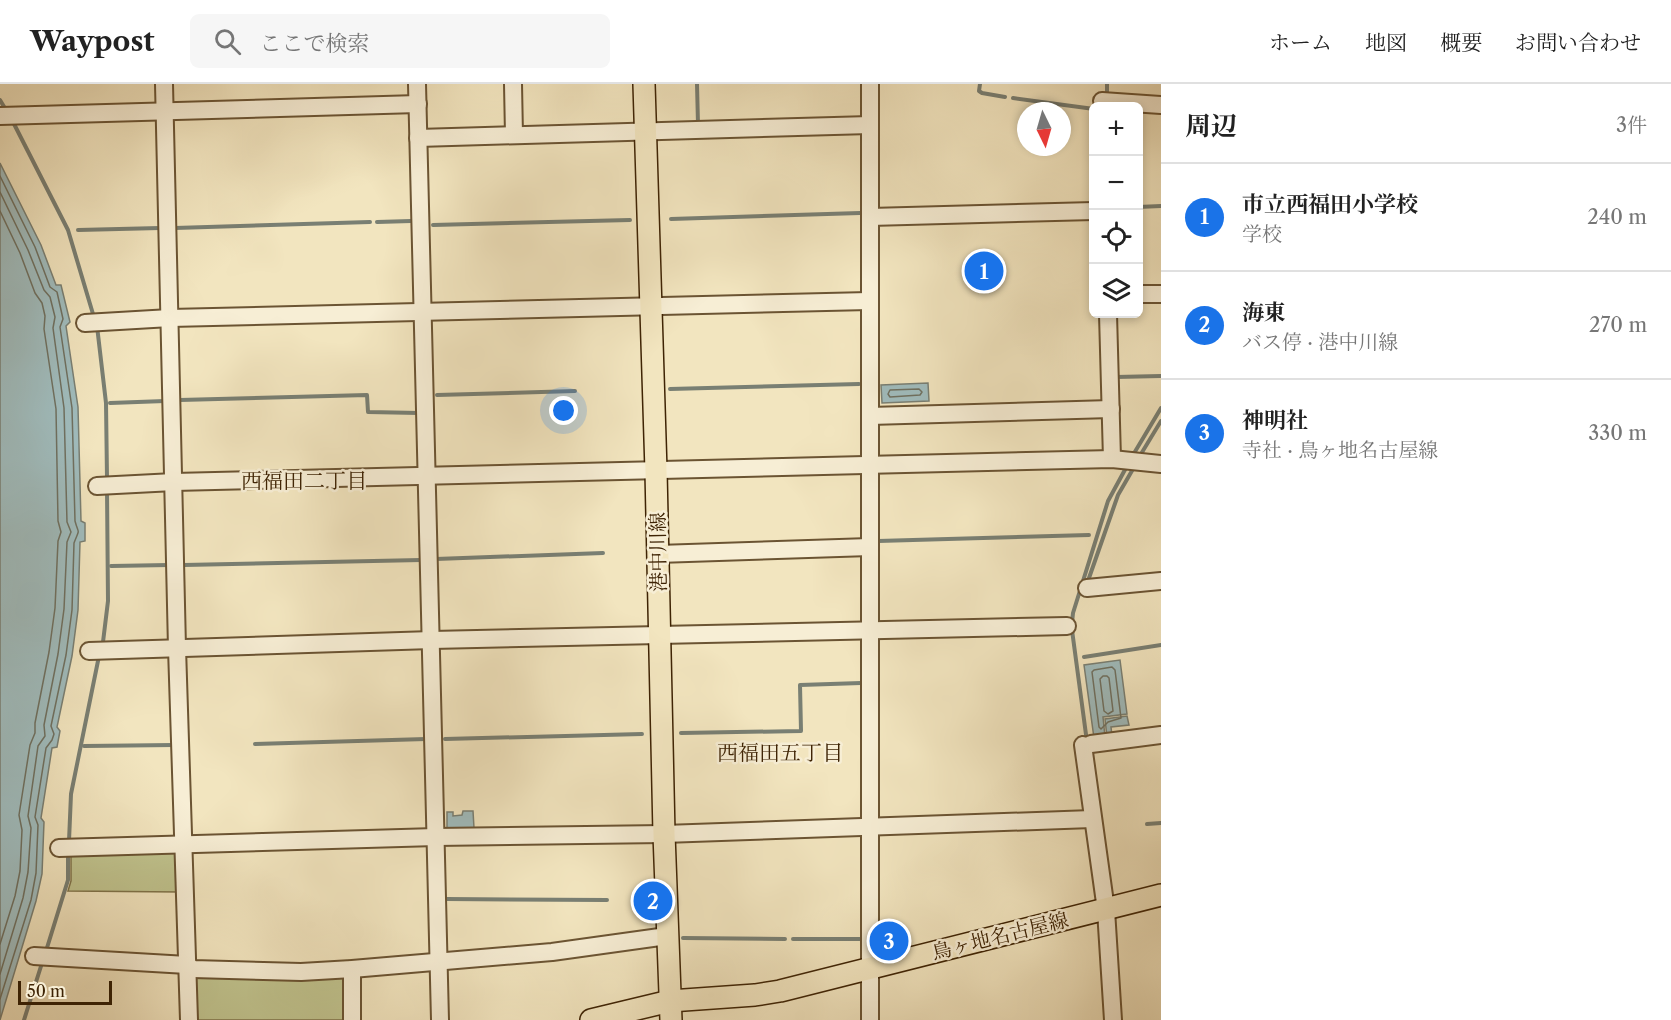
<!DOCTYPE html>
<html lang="ja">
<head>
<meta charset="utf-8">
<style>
  body { margin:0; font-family:"Libre Caslon Text","Noto Serif JP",serif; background:#f6f6f6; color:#222 }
  .controls { position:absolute; right:18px; top:18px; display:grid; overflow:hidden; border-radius:9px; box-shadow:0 3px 9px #0003 }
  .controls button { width:54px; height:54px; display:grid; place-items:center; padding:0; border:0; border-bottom:2px solid #e0e0e0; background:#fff; color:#222; font:30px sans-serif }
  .compass { position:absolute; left:1017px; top:18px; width:54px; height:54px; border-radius:50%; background:#fff; box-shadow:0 3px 9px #0003; rotate:175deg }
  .scale { position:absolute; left:18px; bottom:15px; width:94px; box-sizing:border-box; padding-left:6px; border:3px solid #3e2304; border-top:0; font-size:16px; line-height:21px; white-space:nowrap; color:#3e2304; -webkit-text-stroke:4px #f7eed5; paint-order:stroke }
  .you { position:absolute; left:564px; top:327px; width:21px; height:21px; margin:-15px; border:4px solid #fff; border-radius:50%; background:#1a73e8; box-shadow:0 0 0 9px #1a73e833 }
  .badge { display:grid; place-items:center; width:39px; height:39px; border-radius:50%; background:#1a73e8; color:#fff; font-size:20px; font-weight:700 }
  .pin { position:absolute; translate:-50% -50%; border:3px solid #fff; box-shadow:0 2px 6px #0006 }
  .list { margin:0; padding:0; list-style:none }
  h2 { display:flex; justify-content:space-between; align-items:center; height:78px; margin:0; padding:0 24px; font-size:26px }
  h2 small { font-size:20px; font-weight:400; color:#767676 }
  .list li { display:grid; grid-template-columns:39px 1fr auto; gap:18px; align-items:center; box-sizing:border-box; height:108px; padding:0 24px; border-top:2px solid #e0e0e0 }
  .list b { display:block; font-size:22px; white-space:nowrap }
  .list p { margin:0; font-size:20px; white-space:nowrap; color:#767676 }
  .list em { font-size:20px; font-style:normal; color:#767676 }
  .icon { flex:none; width:33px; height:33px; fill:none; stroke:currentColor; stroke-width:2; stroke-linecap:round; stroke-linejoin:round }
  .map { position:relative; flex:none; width:1161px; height:936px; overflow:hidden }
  header { display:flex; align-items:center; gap:36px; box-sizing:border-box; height:84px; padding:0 30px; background:#fff; border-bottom:2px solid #e0e0e0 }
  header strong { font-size:28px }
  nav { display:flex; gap:33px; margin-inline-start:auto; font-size:21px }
  .search { width:420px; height:54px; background:#f6f6f6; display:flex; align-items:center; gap:15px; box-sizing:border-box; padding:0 21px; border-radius:9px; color:#767676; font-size:22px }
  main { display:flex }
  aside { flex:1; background:#fff }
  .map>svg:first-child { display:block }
  .green { fill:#c0c38e; stroke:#7f7349; stroke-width:1.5 }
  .water { fill:#a0bcbd; stroke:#797f73; stroke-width:1.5 }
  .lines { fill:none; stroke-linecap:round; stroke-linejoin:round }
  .shore { stroke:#6f7060; stroke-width:1.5 }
  .stream { stroke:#797f73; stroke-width:4 }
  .minor-casing { stroke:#6b5433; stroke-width:20 }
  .major-casing { stroke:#3e2304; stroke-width:24 }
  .minor { stroke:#f7eed5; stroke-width:16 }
  .major { stroke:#f2e5bf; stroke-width:21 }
  .labels { text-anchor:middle; stroke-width:5; stroke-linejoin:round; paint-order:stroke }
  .street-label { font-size:20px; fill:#3e2304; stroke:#f7eed5 }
  .neighbourhood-label { font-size:21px; fill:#3e2304; stroke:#f7eed5 }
</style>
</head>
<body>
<header>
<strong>Waypost</strong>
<div class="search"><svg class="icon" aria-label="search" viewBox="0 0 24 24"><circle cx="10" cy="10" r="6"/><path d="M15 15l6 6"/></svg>ここで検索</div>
<nav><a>ホーム</a><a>地図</a><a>概要</a><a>お問い合わせ</a></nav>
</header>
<main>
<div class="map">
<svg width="1161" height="936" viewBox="0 0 1161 936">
  <rect width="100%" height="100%" fill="#f2e5bf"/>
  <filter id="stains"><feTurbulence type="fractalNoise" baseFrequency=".00333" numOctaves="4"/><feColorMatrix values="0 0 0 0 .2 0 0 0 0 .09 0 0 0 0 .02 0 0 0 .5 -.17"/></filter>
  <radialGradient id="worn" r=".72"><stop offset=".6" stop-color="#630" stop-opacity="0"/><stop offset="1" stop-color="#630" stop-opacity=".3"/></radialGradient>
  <g class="green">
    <polygon points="175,765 180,808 68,807 71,797 71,767"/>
    <polygon points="346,888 349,936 195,936 194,889"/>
  </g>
  <g class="water">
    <polygon points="0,79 41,161 56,201 61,201 70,238 66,242 78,323 81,437 85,439 85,457 80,458 78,526 72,572 57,643 60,647 57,663 52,664 41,734 44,738 42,790 36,817 0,936"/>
    <polygon points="928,299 929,317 882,319 881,301"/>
    <polygon points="1120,576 1127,630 1103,633 1105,653 1094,654 1084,581"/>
    <polygon points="1127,632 1129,641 1111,643 1112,652 1107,653 1105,635"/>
    <polygon points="463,727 473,727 474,744 447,745 447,728 453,728 453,732 462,731"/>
  </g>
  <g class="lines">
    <g class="shore">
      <path d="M 0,92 L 35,163 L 50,203 L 57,208 L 63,235 L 60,243 L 72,324 L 75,437 C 79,452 80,443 74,459 L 72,526 L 66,571 L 51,642 L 54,650 L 52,656 L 46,664 L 35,733 L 38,741 L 36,789 L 31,816 L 0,915"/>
      <polyline points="0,108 28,166 44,206 50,213 55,233 53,244 64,324 67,438 71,448 67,458 64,525 58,570 44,641 45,652 38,662 28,732 31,744 28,788 23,814 0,890"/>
      <polyline points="0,127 20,169 35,209 42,219 45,232 44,245 56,325 58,437 61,448 58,457 55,524 49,568 35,639 35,649 30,661 19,731 22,746 20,787 15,812 0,860"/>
      <polygon points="919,305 922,308 920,311 890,313 888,310 890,306"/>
      <polygon points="1112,583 1115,586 1121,634 1108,638 1101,645 1099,643 1092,588 1094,586"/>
      <polygon points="1103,592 1107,592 1109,594 1113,627 1108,630 1104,627 1100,595"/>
    </g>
    <g class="stream">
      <polyline points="697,0 698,40"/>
      <polyline points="980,0 979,7 982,9 1005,13"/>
      <polyline points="1107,0 1107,10"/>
      <polyline points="1013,14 1094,25"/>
      <polyline points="0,16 6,26"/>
      <polyline points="12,36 68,146 93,230"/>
      <polyline points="1138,123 1161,122"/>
      <polyline points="671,135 860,129"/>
      <polyline points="377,138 411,137"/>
      <polyline points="433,141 630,136"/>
      <polyline points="175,144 370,138"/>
      <polyline points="78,146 160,144"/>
      <polyline points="97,242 106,319 107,394"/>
      <polyline points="1116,293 1161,292"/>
      <polyline points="670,305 859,300"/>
      <polyline points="437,311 575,307"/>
      <polyline points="180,316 367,311 368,328 419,329"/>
      <polyline points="110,319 165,317"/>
      <polyline points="1141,370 1161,337"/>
      <polyline points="1133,371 1161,324"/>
      <polyline points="878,457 1089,451"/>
      <polyline points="436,475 603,469"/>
      <polyline points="184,481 421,476"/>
      <polyline points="111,482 169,481"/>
      <polyline points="1089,494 1118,411 1133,385"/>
      <polyline points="1072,539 1073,529 1108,417 1127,382"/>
      <polyline points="1072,546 1087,658"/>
      <polyline points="103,558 108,517 107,407"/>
      <polyline points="1084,573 1161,561"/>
      <polyline points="681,649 801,647 800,601 861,599"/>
      <polyline points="445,655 642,650"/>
      <polyline points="255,660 426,655"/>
      <polyline points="84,662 174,661"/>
      <polyline points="1147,740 1161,739"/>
      <polyline points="69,757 71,710 99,572"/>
      <polyline points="446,815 607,816"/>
      <polyline points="683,854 785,855"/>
      <polyline points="793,855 864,855"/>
      <polyline points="46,867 68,796 68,769"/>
      <polyline points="24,936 42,879"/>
    </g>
    <defs>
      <g id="minor">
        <polyline points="164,0 177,564 189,936"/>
        <polyline points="417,0 440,936"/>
        <polyline points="513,0 514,51"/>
        <polyline points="1102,17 1161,21"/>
        <polyline points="0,32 418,20"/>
        <polyline points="418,54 870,41"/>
        <polyline points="870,133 1094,127"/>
        <polyline points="1138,210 1161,210"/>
        <polyline points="1108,230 1112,375"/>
        <polyline points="85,239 170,234 869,217"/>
        <polyline points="870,332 1111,325"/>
        <polyline points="97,402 174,398 1112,375 1161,380"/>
        <polyline points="658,470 870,463"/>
        <polyline points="1087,504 1161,497"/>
        <polyline points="89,567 432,556 1067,542"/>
        <polyline points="1091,660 1161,651"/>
        <polyline points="1083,661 1106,826 1113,936"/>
        <polyline points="59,764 436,753 664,750 1092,735"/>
        <polyline points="34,872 187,881 193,885 301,888 352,885 552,868 667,852"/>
        <polyline points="352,936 352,885"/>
        <polyline points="870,936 870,0"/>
      </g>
      <g id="major">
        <polyline points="644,0 656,387 664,750 671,936"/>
        <polyline points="591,936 670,917 755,911 780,907 1161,811"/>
      </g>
    </defs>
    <use href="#minor" class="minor-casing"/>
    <use href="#major" class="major-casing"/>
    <use href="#minor" class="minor"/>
    <use href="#major" class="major"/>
  </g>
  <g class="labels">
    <g class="street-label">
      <text transform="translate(658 468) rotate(-91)" y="7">港中川線</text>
      <text transform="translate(1000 852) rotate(-14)" y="7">鳥ヶ地名古屋線</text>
    </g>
    <g class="neighbourhood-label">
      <text x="304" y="404">西福田二丁目</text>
      <text x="780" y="676">西福田五丁目</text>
    </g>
  </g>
  <rect width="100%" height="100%" filter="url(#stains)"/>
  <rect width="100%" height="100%" fill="url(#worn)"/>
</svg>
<div class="controls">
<button>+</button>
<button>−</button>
<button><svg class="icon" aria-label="locate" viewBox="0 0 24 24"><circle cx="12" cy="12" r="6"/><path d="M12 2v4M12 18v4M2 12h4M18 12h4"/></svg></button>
<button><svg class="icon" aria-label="layers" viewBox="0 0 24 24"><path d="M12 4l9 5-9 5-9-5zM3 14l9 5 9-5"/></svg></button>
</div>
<svg class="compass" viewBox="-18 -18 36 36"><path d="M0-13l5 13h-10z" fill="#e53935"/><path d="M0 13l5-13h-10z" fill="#767676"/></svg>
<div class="scale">50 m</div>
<div class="you"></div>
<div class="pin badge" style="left:984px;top:187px">1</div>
<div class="pin badge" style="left:653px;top:817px">2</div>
<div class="pin badge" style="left:889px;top:857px">3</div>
</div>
<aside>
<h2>周辺<small>3件</small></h2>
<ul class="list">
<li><span class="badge">1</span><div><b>市立西福田小学校</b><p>学校</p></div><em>240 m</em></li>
<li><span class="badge">2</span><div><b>海東</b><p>バス停 · 港中川線</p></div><em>270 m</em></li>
<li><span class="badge">3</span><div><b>神明社</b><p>寺社 · 鳥ヶ地名古屋線</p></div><em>330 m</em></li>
</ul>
</aside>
</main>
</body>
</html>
